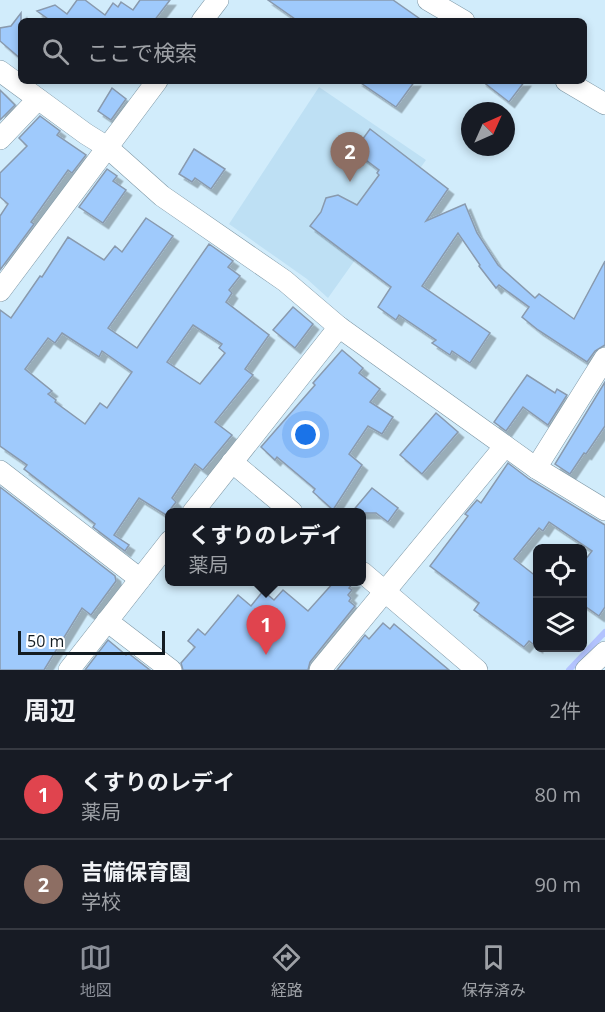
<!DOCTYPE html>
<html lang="ja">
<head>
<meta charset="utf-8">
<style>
  body { margin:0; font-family:"Open Sans","Noto Sans JP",sans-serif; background:#242831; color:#f1f3f6 }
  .controls { position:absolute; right:18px; bottom:18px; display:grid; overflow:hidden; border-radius:9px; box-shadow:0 3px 9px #0003 }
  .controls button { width:54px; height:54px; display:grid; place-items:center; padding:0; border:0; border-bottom:2px solid #363941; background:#171b24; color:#f1f3f6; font:30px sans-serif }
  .compass { position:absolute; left:461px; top:102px; width:54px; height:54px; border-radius:50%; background:#171b24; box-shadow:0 3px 9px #0003; rotate:45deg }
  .scale { position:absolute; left:18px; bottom:15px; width:147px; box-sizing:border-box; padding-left:6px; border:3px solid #131c22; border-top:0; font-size:16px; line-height:21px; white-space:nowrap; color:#131c22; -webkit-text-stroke:4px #fff; paint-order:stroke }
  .you { position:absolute; left:306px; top:435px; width:21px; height:21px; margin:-15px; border:4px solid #fff; border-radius:50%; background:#1a73e8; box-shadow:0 0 0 9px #1a73e833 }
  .badge { display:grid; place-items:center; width:39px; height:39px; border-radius:50%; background:#8c9099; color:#fff; font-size:20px; font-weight:700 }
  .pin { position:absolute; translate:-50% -50px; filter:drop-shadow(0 2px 3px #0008) }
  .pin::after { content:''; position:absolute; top:32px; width:21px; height:18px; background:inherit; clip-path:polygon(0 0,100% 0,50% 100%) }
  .popup { position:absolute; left:165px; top:508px; width:201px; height:78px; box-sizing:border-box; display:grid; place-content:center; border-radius:9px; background:#171b24; filter:drop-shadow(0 2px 4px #0005); font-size:20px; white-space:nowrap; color:#9ea1a6 }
  .popup b { font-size:22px; color:#f1f3f6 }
  .popup::after { content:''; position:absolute; left:50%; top:100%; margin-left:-12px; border:12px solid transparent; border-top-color:#171b24 }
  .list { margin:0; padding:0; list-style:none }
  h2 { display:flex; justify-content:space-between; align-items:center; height:78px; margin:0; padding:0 24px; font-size:26px }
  h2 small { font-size:20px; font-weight:400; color:#9ea1a6 }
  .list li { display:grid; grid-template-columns:39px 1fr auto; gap:18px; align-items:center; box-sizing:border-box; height:90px; padding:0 24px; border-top:2px solid #363941 }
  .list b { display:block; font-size:22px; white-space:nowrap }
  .list p { margin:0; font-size:20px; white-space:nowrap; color:#9ea1a6 }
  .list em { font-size:20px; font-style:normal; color:#9ea1a6 }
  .icon { flex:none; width:33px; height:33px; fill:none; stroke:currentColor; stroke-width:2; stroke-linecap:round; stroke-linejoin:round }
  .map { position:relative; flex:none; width:605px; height:670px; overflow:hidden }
  .search { position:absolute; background:#171b24; box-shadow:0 3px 9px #0003; left:18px; right:18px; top:18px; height:66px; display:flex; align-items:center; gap:15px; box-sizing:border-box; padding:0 21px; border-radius:9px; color:#9ea1a6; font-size:22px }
  .sheet { height:258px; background:#171b24 }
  nav { display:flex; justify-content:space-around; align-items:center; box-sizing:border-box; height:84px; border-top:2px solid #363941; background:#171b24; font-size:16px; color:#9ea1a6 }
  nav a { display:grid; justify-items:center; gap:3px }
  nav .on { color:#8c9099 }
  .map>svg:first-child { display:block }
  .built { fill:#bee0f4 }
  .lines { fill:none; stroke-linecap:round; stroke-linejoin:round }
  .stream { stroke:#b3c3fe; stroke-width:6 }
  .building { fill:#9fcafc; stroke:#899aae; stroke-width:1.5; fill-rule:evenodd; filter:url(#shadow) }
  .minor-casing { stroke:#7f98a6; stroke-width:22 }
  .minor { stroke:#fff; stroke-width:21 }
</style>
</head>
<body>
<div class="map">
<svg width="605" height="670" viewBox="0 0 605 670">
  <defs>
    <filter id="shadow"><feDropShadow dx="5.5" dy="5.5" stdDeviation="0" flood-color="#0004"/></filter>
  </defs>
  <rect width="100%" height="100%" fill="#d1ecfb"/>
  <polygon class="built" points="319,87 426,160 328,298 307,279 229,224"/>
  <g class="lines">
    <polyline class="stream" points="569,670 605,632"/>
  </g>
  <g class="building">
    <polygon points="77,0 85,0 105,15 113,3 118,7 121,2 133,10 140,0 170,0 154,21 51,21 37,11 55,5 67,14"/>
    <polygon points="268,0 393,0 423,21 298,21"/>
    <polygon points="21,13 21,59 0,41 0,28 11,26"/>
    <polygon points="358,81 415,81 396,107"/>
    <polygon points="482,81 525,81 509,102"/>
    <polygon points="112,88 126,99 111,120 98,111"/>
    <polygon points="0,90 15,105 0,120"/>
    <polygon points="40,116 60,131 57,135 86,155 72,173 68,170 31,222 34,224 0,270 0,216 8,204 0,197 0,173 27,146 19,138"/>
    <polygon points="370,129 448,189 426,221 465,204 477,233 498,265 535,298 539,294 574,319 605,261 605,345 595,351 587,362 538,330 522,317 529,307 499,285 496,288 479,266 480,265 458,233 422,286 490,333 470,363 452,351 450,355 432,343 436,340 399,315 396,320 378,307 391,287 310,226 321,212 326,198 338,195 357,205 379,175 377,173 379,170 354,151"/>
    <polygon points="194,149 225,169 211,189 195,178 192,182 179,174"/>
    <polygon points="107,169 117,176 113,181 126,190 103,223 79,207"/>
    <path d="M 146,218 L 173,236 L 108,328 L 137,348 L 209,244 L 233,261 L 228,267 L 240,276 L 229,290 L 232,293 L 226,302 L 269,335 L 245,369 L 253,375 L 215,422 L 232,435 L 203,470 L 195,464 L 172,498 L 176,502 L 166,515 L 139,498 L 114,535 L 129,545 L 125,551 L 93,527 L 95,524 L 24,469 L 27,465 L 0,446 L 0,310 L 11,318 L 40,276 L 42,277 L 68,237 L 104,260 L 115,246 L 122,252 ZM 193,325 L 222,344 L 219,348 L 225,353 L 200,384 L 167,362 ZM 62,333 L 99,357 L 102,351 L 132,372 L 107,408 L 100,403 L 85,424 L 55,402 L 56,400 L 48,394 L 52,391 L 25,369 L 48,338 L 55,343 Z"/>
    <polygon points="293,307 313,324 295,348 273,330"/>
    <polygon points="342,350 363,368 359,373 380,389 370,402 393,417 382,434 368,426 349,454 362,465 333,510 313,492 315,489 277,457 275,460 261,447 315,385 313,383"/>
    <polygon points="527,375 555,393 557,389 567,395 548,425 523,407 506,431 494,422"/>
    <polygon points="605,382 605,426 586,454 584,453 570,474 555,464"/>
    <polygon points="436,413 458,432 422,474 400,455"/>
    <polygon points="508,463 529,479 605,525 605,607 599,616 582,604 582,564 592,551 549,522 543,531 539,528 514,559 537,577 537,647 529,641 524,647 474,610 479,603 430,566 468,516 465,514 477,500 481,503"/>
    <polygon points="0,487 115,576 116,581 91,615 82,608 44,670 0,670"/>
    <polygon points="372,488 398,508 388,522 376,513 351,513"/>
    <polygon points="334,582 354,582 349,588 352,590 348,595 351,598 349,601 355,606 310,662 308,670 183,670 181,663 195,647 188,641 198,629 205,635 238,595 251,606 263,591 274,600 283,590 308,611"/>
    <polygon points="383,623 390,629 394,624 449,670 337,670 365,635 369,639"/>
    <polygon points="108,640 126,655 128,653 150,670 85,670"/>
  </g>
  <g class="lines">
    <defs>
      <g id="minor">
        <polyline points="428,0 464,21"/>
        <polyline points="202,21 218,0"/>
        <polyline points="0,71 86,134 107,147 162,196 285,281 339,327 536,468 605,510"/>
        <polyline points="566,81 605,104"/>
        <polyline points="0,139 38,99"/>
        <polyline points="0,291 157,81"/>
        <polyline points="232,462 292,512"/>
        <polyline points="536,468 605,358"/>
        <polyline points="0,471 140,579"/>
        <polyline points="193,512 339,327"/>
        <polyline points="362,572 477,670"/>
        <polyline points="107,621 171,670"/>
        <polyline points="69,670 170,541"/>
        <polyline points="320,670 505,446"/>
        <polyline points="586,670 605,652"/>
      </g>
    </defs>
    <use href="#minor" class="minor-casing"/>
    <use href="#minor" class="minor"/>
  </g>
</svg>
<div class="controls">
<button><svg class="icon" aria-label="locate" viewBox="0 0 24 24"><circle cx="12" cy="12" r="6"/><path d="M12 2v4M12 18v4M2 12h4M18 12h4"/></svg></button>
<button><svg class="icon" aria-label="layers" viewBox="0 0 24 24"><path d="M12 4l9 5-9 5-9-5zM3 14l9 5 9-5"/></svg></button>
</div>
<svg class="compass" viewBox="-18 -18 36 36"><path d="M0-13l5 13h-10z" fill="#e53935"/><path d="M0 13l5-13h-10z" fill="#9ea1a6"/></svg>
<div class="scale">50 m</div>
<div class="you"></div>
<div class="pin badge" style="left:266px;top:655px;background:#e0444e">1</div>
<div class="popup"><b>くすりのレデイ</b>薬局</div>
<div class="pin badge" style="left:350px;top:182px;background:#8d6e63">2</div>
<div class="search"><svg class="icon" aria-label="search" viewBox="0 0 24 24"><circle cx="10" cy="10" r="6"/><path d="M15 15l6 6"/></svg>ここで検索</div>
</div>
<section class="sheet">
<h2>周辺<small>2件</small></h2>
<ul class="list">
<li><span class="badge" style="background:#e0444e">1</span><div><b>くすりのレデイ</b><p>薬局</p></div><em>80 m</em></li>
<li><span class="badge" style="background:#8d6e63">2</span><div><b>吉備保育園</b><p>学校</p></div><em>90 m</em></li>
</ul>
</section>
<nav>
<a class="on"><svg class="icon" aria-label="map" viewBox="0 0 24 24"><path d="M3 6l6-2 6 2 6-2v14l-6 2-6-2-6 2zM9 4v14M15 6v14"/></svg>地図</a>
<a><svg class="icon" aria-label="directions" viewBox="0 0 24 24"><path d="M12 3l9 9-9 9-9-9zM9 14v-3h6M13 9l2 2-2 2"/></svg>経路</a>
<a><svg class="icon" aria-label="saved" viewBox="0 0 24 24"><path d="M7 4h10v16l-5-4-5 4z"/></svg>保存済み</a>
</nav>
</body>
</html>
